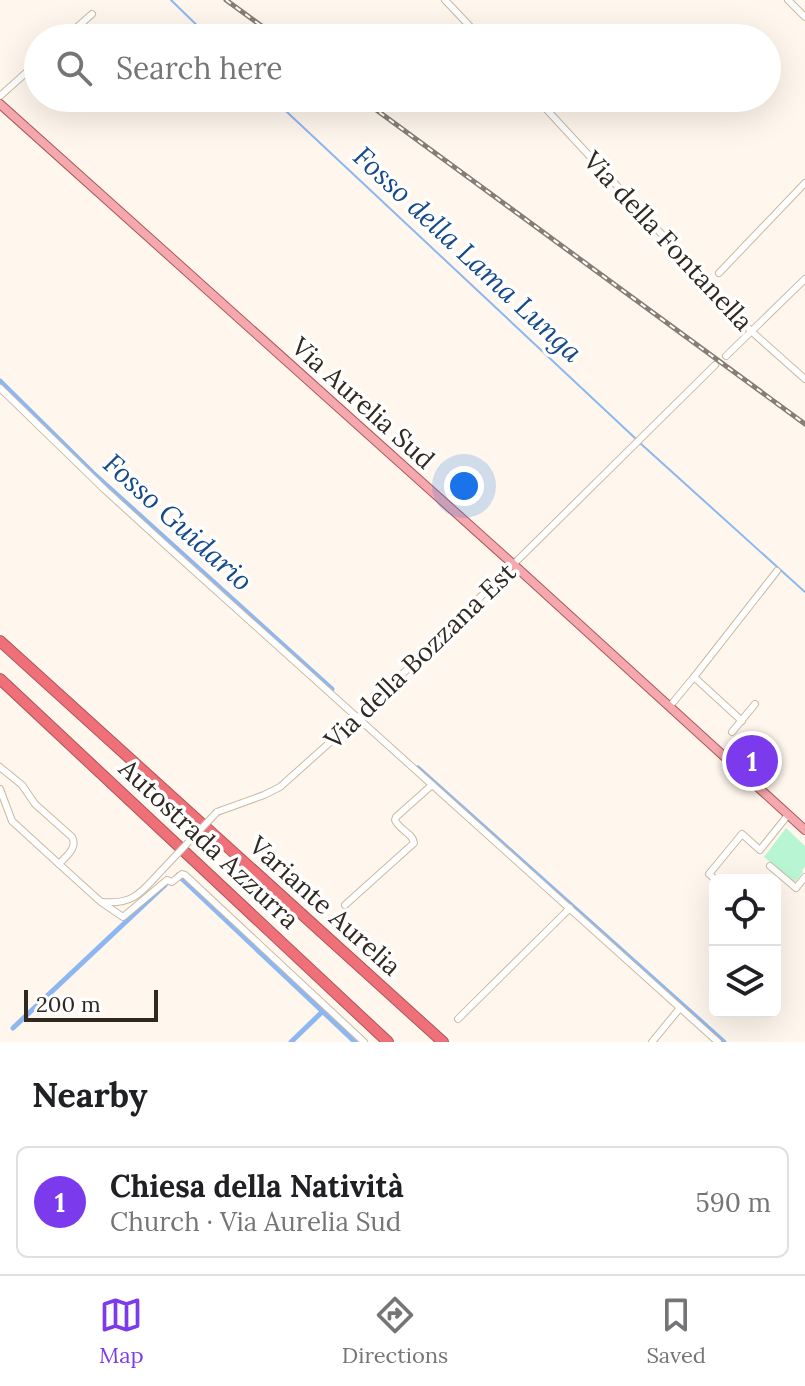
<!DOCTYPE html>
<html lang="en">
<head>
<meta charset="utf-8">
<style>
  body { margin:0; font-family:Lora,serif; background:#f6f6f6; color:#202124 }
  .controls { position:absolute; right:24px; bottom:24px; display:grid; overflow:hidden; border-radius:12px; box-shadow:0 8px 32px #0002 }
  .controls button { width:72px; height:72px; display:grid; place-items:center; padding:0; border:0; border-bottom:2px solid #e0e0e0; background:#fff; color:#202124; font:40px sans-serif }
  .scale { position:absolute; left:24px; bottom:20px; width:134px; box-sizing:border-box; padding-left:8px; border:4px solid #302920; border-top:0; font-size:22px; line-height:28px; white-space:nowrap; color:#302920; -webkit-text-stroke:6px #fff; paint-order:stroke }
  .you { position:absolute; left:464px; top:486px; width:28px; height:28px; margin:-20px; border:6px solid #fff; border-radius:50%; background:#1a73e8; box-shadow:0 0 0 12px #1a73e833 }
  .badge { display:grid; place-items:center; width:52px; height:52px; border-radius:50%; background:#7c3aed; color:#fff; font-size:26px; font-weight:700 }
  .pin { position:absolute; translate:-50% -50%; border:4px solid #fff; box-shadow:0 2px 8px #0006 }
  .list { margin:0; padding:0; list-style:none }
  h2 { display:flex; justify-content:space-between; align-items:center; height:104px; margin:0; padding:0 32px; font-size:34px }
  h2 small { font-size:26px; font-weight:400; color:#757577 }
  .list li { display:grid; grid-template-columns:52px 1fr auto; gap:24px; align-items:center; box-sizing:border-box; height:112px; margin:0 16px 16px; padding:0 16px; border:2px solid #e0e0e0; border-radius:12px }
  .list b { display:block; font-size:30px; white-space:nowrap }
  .list p { margin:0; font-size:26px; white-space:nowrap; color:#757577 }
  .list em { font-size:26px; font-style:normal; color:#757577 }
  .icon { flex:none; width:44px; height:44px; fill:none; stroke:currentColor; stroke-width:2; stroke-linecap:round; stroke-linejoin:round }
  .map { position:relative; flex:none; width:805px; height:1042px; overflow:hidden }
  .search { position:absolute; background:#fff; box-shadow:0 8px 32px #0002; left:24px; right:24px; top:24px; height:88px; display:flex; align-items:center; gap:20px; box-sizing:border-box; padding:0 28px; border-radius:44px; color:#757577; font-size:30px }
  .sheet { height:232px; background:#fff }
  nav { display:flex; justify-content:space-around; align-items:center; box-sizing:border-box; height:112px; border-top:2px solid #e0e0e0; background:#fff; font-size:22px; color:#757577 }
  nav a { display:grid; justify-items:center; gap:4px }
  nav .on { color:#7c3aed }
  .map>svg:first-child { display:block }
  .green { fill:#b7f5d3 }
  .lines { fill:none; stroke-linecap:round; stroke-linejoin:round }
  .stream { stroke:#8cb7f1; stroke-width:2 }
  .canal { stroke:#8cb7f1; stroke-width:5 }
  .minor-casing { stroke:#cbb9a1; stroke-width:8 }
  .major-casing { stroke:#ac5759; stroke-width:10 }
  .highway-casing { stroke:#ac5759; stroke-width:12 }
  .minor { stroke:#fff; stroke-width:6 }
  .major { stroke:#f5a9ae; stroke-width:8 }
  .highway { stroke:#ef7078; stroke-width:10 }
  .rail-casing { stroke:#867e75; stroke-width:5 }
  .rail { stroke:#fff; stroke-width:2; stroke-dasharray:6; stroke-linecap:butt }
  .minor-bridge-casing { stroke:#cbb9a1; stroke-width:8; stroke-linecap:butt }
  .minor-bridge { stroke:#fff; stroke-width:6 }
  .labels { text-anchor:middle; stroke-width:7; stroke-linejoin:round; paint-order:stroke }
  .street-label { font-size:26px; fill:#302920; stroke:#fff }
  .water-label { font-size:28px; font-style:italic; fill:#164989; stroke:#fff }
</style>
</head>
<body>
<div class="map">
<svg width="805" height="1042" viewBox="0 0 805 1042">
  <rect width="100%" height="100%" fill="#fff7ed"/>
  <polygon class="green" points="786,828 805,846 805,867 802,870 803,872 795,882 764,857"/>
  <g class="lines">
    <g class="stream">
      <polyline points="171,0 210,38"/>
      <polyline points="272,98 636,439"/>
      <polyline points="640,443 805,592"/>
    </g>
    <g class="canal">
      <polyline points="0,381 93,473 332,689"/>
      <polyline points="418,768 724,1042"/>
      <polyline points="178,875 355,1042"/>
      <polyline points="13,1028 165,885"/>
      <polyline points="291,1042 322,1012"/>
    </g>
    <defs>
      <g id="minor">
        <polyline points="445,0 481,38"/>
        <polyline points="788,0 805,17"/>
        <polyline points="65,38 92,14"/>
        <polyline points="0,96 38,62"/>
        <polyline points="536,98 751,331 805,379"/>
        <polyline points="719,273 805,183"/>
        <polyline points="726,356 805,279"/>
        <polyline points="0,388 104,489 171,550 718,1042"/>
        <polyline points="694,677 777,571"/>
        <polyline points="670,706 694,677 742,721"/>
        <polyline points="732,732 755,704"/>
        <path d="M 0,767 L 22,785 L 35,804 L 72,837 C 78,848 66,856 59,864 L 101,902 L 123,917 L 167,880 L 172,882 L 182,874 L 185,875 L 364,1042"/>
        <polyline points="0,789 12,821 59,864"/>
        <polyline points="217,812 264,795 280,787 365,711 715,365"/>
        <polyline points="770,866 796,888 805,877"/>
        <polyline points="716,880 709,874 742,834 760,850 788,815"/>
        <path d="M 102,902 C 135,905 142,891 162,870"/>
        <path d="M 345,905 L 414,843 C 413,833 399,830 395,820 L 396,817 L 432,785"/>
        <polyline points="458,1019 570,908"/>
        <polyline points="652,1042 680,1008"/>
      </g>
      <polyline id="major" points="0,104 514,565 805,830"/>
      <g id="highway">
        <polyline points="0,641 443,1042"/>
        <polyline points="0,679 388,1042"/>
      </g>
    </defs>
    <use href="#minor" class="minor-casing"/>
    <use href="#major" class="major-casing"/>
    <use href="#highway" class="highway-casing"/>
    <use href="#minor" class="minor"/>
    <use href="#major" class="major"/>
    <use href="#highway" class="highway"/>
    <defs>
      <g id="rail">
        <polyline points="226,0 278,38"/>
        <polyline points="360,98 805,424"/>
      </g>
    </defs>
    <use href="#rail" class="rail-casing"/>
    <use href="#rail" class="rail"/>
    <defs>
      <polyline id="minor-bridge" points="162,870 217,812"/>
    </defs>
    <use href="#minor-bridge" class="minor-bridge-casing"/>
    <use href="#minor-bridge" class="minor-bridge"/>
  </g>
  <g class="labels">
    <g class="street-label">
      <text transform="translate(668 241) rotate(47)" y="9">Via della Fontanella</text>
      <text transform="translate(363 403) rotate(42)" y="9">Via Aurelia Sud</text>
      <text transform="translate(420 656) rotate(-44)" y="9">Via della Bozzana Est</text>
      <text transform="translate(209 844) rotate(43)" y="9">Autostrada Azzurra</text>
      <text transform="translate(325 906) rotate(42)" y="9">Variante Aurelia</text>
    </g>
    <g class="water-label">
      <text transform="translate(468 254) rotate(43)" y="10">Fosso della Lama Lunga</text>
      <text transform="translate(178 522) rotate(42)" y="10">Fosso Guidario</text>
    </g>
  </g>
</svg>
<div class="controls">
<button><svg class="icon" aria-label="locate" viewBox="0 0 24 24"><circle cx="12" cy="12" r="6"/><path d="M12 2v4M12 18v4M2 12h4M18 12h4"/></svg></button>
<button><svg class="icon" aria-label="layers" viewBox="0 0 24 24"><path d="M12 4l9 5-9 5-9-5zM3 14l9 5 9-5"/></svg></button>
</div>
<div class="scale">200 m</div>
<div class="you"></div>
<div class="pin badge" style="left:752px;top:761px">1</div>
<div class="search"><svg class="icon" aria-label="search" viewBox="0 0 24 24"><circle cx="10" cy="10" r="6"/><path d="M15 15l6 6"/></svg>Search here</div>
</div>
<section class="sheet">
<h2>Nearby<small></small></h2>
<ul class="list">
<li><span class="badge">1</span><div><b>Chiesa della Natività</b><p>Church · Via Aurelia Sud</p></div><em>590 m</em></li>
</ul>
</section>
<nav>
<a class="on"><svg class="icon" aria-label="map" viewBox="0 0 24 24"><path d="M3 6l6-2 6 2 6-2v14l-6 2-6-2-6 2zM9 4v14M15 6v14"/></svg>Map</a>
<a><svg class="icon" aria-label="directions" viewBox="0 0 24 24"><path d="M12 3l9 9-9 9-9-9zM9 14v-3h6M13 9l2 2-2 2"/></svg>Directions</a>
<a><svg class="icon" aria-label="saved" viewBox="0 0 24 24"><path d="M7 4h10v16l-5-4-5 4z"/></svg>Saved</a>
</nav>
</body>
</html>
